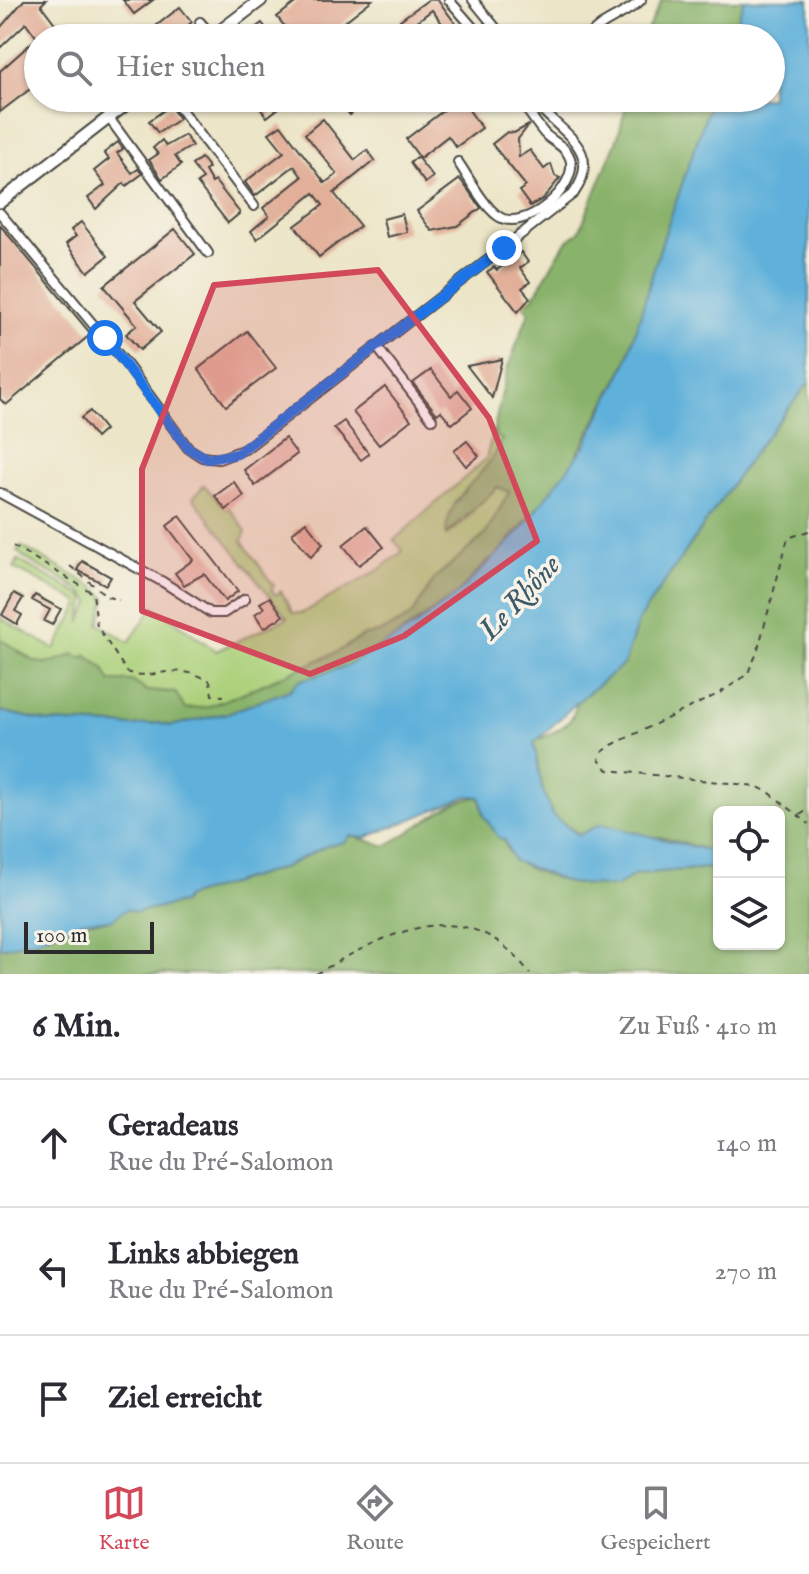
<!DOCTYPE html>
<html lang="de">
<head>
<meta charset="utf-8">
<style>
  body { margin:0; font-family:"IM FELL English",serif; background:#f7f7f7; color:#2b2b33 }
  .controls { position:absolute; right:24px; bottom:24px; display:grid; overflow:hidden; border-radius:12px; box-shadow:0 2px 6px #0004 }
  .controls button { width:72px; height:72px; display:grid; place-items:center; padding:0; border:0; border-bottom:2px solid #e1e1e2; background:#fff; color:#2b2b33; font:40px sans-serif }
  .scale { position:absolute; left:24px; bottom:20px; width:130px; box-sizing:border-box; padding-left:8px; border:4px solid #2b2b2b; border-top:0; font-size:22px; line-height:28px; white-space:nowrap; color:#2b2b2b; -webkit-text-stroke:6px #f7f3e8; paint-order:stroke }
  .stop { position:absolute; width:24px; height:24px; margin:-18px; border:6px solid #1a73e8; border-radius:50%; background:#fff }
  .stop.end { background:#1a73e8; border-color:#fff; box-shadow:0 2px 8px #0008 }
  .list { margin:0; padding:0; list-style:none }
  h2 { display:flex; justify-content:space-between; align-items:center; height:104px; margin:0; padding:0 32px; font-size:34px }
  h2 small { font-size:26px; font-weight:400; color:#7c7c81 }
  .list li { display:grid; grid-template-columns:52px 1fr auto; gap:24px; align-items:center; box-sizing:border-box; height:128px; padding:0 32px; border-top:2px solid #e1e1e2 }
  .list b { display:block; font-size:30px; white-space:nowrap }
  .list p { margin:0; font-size:26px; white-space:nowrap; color:#7c7c81 }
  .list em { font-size:26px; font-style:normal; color:#7c7c81 }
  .icon { flex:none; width:44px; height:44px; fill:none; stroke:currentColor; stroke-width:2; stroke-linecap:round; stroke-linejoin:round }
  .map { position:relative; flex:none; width:809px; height:974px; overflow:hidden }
  .search { position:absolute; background:#fff; box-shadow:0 2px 6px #0004; left:24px; right:24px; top:24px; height:88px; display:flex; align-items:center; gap:20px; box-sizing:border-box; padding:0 28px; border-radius:44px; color:#7c7c81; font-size:30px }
  .sheet { height:488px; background:#fff }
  nav { display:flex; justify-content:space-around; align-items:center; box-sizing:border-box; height:112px; border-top:2px solid #e1e1e2; background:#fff; font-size:22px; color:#7c7c81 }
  nav a { display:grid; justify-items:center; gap:4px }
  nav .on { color:#d1495b }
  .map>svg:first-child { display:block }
  .green { fill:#acd07a; stroke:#6c7e52; stroke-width:2 }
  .forest { fill:#89b26a; stroke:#5a6e4a; stroke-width:2 }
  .water { fill:#5fb0da; stroke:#456e82; stroke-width:2 }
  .building { fill:#e2af99 }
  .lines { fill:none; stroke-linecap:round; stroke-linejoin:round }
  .minor-casing { stroke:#484742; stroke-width:12 }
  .major-casing { stroke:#484742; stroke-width:15 }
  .path { stroke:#484742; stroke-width:2; stroke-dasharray:6 6; stroke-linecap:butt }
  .minor { stroke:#fff; stroke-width:8 }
  .major { stroke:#fff; stroke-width:11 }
  .route { stroke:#1a73e8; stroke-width:10 }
  .marked { fill:#d1495b; fill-opacity:0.2; stroke:#d1495b; stroke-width:6; stroke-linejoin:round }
  .labels { text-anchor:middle; stroke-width:7; stroke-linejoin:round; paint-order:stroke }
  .water-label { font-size:30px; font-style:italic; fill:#3d5a68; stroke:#f7f3e8 }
</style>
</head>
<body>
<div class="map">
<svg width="809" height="974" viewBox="0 0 809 974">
  <rect width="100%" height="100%" fill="#f7f3e8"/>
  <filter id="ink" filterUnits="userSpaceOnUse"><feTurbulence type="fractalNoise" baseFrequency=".0125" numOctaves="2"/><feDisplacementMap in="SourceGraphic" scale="16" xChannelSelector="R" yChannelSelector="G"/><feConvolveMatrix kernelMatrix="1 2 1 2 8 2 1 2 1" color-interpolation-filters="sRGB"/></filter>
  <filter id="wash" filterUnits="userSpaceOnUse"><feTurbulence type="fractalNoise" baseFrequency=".006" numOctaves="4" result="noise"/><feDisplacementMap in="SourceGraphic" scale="32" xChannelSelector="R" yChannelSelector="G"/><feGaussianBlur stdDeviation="1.8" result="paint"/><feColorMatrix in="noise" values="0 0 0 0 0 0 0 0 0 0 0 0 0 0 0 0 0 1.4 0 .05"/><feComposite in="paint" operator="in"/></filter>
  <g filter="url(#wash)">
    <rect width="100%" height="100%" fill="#ece5c7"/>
    <path class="green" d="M 494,428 L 496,437 L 502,439 L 497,454 L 456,501 L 447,535 L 465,521 L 501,473 L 510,492 L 485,535 L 436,577 L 412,614 L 403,621 L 379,633 L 364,635 L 337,652 L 243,693 L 207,707 L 185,709 L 175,692 L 147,691 L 132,681 L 110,681 L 104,669 L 86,656 L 42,666 L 0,639 L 0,618 L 55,649 L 79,606 L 79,602 L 14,568 L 18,560 L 86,598 L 80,623 L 90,603 C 84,584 32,568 17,551 L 21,546 L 97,589 L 106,598 L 99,624 L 129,642 L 154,606 L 216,651 L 287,618 L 193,498 L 204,485 L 226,509 L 229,508 L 246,531 L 242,541 L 274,586 L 271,590 L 276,595 L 281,591 L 293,613 L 302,613 L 377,571 L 403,551 L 394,540 L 486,459 Z"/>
    <g class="forest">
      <polygon points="662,0 744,0 731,38 643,38"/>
      <path d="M 628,98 L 712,98 L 662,242 L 626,364 L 566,475 L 494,558 L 488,560 L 458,593 L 384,645 L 347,666 L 299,681 L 290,690 L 228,713 L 171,726 L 159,723 L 134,726 L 48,722 L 0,711 L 0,639 C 35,661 34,672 74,654 L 83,659 L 86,655 L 104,669 L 110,681 L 132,681 L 147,691 L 175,692 L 185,709 L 207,707 L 243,693 L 337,652 L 365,635 L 379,633 L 403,621 L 412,614 L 436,577 L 485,535 L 509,492 L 498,487 L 446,535 C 446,493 488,478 502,439 L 496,437 L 494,428 L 508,367 L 529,312 L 522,303 L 533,298 L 565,243 L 579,232 L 618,137 Z"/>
      <path d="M 809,382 L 809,974 L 0,974 L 0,948 L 37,940 L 81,921 L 106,921 L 127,909 L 136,912 L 181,903 L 186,897 L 283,868 L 326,846 L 345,842 L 350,835 L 385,846 C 418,830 445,800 480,797 L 484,816 L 503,839 L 509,852 L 528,868 L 569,883 L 615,887 L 636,874 L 719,867 L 719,944 L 779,944 L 779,812 L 719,812 L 719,853 L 661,837 L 579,835 L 552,815 L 542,788 L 533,743 C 555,729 572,730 577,702 L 624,664 L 639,619 L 755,451 Z"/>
    </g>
    <polygon class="water" points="744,0 809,0 809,382 755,451 639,619 624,664 577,702 534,743 542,788 552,815 579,835 601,824 719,853 719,867 636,874 615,887 569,883 514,861 504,839 499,838 484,816 480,797 468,796 365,838 350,836 345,842 326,846 282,868 186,897 182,903 135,912 127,909 111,920 81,921 37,940 0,948 0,711 48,722 134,726 159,723 171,726 228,713 290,690 299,681 347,666 413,627 458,593 519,532 583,449 626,364 662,242 712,98 771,98 771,38 731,38"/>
    <g id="blocks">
      <g class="building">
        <polygon points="24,0 46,0 41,5 66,38 38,38 38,83 0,112 0,71 37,38 26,23 0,48 0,28"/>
        <polygon points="123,0 153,0 134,14"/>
        <polygon points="299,0 372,0 339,26 348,38 294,38 277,17"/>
        <polygon points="428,0 438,0 466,38 453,38 432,10 407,29 400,20"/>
        <polygon points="180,7 192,22 172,38 141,38"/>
        <polygon points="262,23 274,38 242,38"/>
        <polygon points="252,98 292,98 267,117"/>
        <polygon points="336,98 371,98 350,115"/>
        <polygon points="460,98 482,128 456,147 448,136 420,158 406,139"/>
        <polygon points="170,106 179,119 158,133 149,121"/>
        <polygon points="323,119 355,160 367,150 375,160 334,193 360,226 319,257 295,226 323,205 314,193 257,239 251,231 269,216 263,208 302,177 294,166 255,196 245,182 284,152 269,133 281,125 325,183 337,174 305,134"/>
        <polygon points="529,125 518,139 519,157 530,150 544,169 551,164 555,176 560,178 543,199 530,206 519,191 526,186 492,144 507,132 514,133"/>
        <polygon points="185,135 192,146 175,156 181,165 162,179 149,160 158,154 153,148 162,140 166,146"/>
        <polygon points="118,142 123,149 117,153 132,173 138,169 142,174 126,186 124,183 96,209 88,198 105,185 94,171 109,159 104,153"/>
        <polygon points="417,157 433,177 425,183 410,163"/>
        <polygon points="201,158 209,168 205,171 212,183 215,181 240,213 228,223 197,183 203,179 192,165"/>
        <polygon points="460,179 481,208 457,226 432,231 417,211"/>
        <polygon points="402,214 407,232 387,237 383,219"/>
        <polygon points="81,222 108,256 88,272 66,244 76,236 71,230"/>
        <polygon points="0,225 91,334 6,405 0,399"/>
        <polygon points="175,229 195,254 135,301 161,332 140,350 126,334 137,325 104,286"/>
        <polygon points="521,252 528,262 520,268 530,282 522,288 530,298 518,312 487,272 494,267 497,270"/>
        <polygon points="247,331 276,368 226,406 198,369"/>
        <polygon points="502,359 492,398 467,366"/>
        <polygon points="431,370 451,396 458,390 472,408 452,424 441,411 437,414 413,383"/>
        <polygon points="385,387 411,420 379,445 353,412"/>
        <polygon points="90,411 105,430 96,438 81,418"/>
        <polygon points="344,421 369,454 361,460 334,428"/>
        <polygon points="285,438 297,454 255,486 244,470"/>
        <polygon points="467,441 479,456 466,466 454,451"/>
        <polygon points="234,482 244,496 226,510 215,496"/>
        <polygon points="180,516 238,591 225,601 204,574 184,585 175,573 193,560 167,526"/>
        <polygon points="306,522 323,544 311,557 292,533"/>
        <polygon points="367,526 384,547 359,565 343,545"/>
        <polygon points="82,561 111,577 106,585 77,570"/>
        <polygon points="14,593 23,598 15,611 22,615 17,624 2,615"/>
        <polygon points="35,595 61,609 52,625 44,621 50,610 32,600"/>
        <polygon points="270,597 283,616 264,628 255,614 264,608 260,603"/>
      </g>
    </g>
  </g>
  <g filter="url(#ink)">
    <use href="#blocks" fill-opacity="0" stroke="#484742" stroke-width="2"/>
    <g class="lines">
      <defs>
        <g id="minor">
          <polyline points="449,0 482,38"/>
          <polyline points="473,0 504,38"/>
          <polyline points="200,22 213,37"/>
          <path d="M 588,38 C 602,19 625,16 641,0"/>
          <polyline points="172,98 254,206"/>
          <polyline points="109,118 208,253"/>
          <path d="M 458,162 C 469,178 483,205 498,216 C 523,234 580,187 570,158 C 566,146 552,142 544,133 C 535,122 527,110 519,98"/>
          <path d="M 0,213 L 127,365 L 188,448 L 202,457 L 219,459 L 245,449 L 574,193 C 606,147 555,131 532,98"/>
          <polyline points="377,347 432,419"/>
          <polyline points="0,493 163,582 211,613 224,613 245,599"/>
        </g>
        <g id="major">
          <polyline points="211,38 261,0"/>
          <polyline points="0,202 134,98"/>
        </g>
      </defs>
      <use href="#minor" class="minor-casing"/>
      <use href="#major" class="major-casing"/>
      <g class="path">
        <polyline points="809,531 788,538 757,653 747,675 718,694 612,745 601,753 599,760 608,770 756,786 770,793 809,824"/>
        <path d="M 13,546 L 93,593 L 97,626 L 127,672 C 155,682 173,660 210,681 L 212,695 L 224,696"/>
        <polyline points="70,566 108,597 119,600"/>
        <polyline points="800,815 809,809"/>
        <path d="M 316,974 C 388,932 469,889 530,974"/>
      </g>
      <use href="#minor" class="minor"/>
      <use href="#major" class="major"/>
    </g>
  </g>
  <g class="lines" filter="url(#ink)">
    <polyline class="route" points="105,338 188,448 208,459 237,454 504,248"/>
  </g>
  <path class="marked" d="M 378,270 L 489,418 L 537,541 L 404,636 L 310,674 L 142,611 L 142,469 L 214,285 Z"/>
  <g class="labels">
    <g class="water-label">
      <text transform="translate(519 597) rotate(-47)" y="10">Le Rhône</text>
    </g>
  </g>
</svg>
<div class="controls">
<button><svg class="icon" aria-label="locate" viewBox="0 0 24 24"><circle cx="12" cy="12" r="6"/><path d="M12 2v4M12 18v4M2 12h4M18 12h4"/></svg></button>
<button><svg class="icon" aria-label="layers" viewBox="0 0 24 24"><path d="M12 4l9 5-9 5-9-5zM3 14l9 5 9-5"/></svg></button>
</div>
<div class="scale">100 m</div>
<div class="stop" style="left:105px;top:338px"></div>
<div class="stop end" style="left:504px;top:248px"></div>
<div class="search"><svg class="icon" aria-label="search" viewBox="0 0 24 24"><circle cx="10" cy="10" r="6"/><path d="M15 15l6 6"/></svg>Hier suchen</div>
</div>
<section class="sheet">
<h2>6 Min.<small>Zu Fuß · 410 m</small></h2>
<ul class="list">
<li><svg class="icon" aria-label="ahead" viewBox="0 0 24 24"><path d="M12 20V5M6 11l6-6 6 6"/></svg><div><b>Geradeaus</b><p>Rue du Pré-Salomon</p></div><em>140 m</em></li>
<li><svg class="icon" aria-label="left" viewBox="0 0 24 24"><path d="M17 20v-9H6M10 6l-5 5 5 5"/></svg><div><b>Links abbiegen</b><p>Rue du Pré-Salomon</p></div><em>270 m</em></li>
<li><svg class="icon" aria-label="arrive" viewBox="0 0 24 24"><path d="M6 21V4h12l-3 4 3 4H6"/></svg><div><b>Ziel erreicht</b></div></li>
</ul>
</section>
<nav>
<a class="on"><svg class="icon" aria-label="map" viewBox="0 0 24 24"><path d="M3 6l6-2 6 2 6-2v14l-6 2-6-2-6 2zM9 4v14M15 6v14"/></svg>Karte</a>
<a><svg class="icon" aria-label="directions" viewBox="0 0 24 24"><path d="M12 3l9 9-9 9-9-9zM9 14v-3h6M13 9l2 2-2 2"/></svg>Route</a>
<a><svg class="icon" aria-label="saved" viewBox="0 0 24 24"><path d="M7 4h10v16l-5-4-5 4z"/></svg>Gespeichert</a>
</nav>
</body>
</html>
